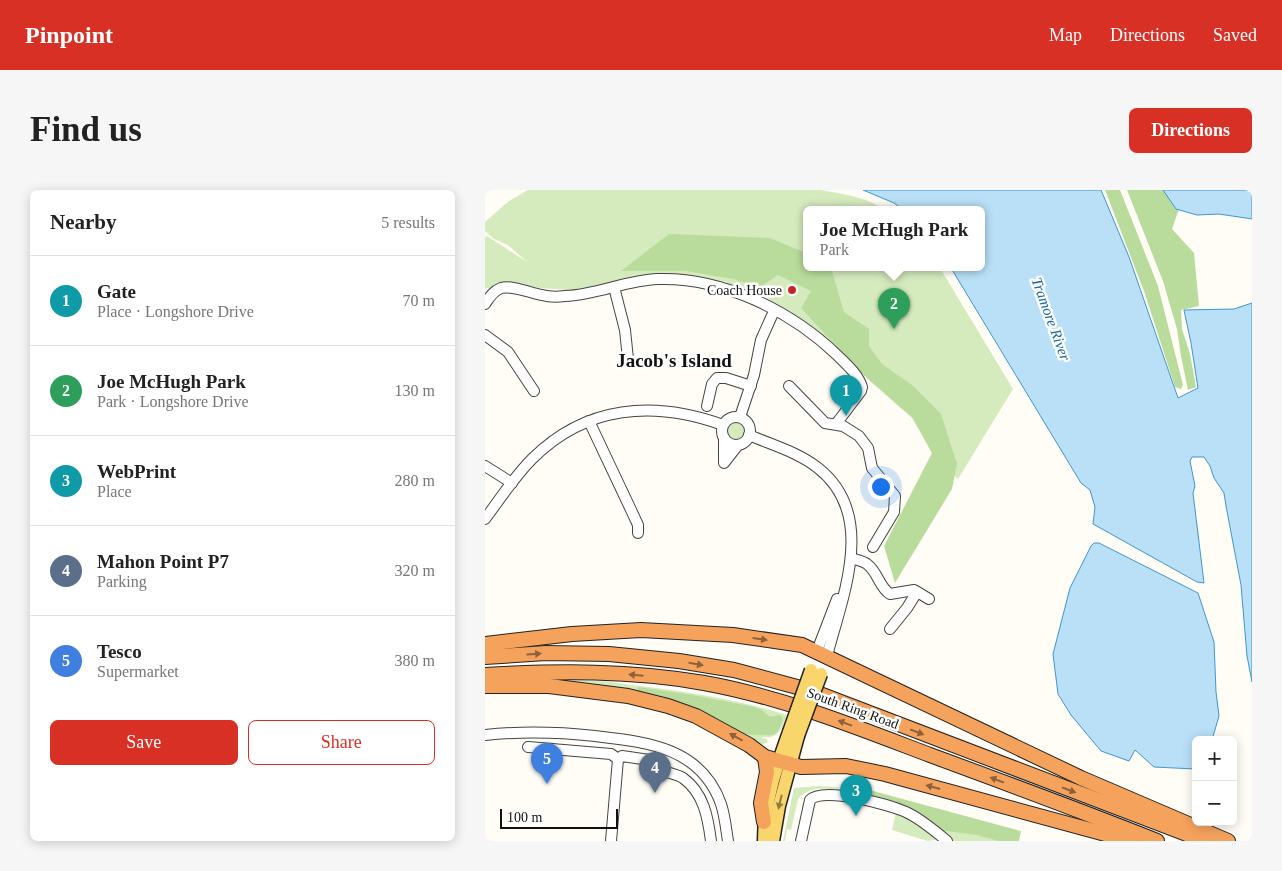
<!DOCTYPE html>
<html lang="en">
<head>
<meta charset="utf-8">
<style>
  body { margin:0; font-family:"Times New Roman",serif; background:#f6f6f6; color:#222 }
  .controls { position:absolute; right:15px; bottom:15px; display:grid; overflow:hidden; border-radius:8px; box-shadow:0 2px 12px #0003 }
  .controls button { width:45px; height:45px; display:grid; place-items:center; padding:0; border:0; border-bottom:1px solid #e0e0e0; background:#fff; color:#222; font:25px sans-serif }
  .scale { position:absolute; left:15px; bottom:12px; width:118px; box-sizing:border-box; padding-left:5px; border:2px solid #111; border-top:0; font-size:14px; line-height:18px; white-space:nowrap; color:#111; -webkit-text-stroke:4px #fff; paint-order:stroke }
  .you { position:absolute; left:395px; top:296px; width:18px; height:18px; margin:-12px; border:4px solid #fff; border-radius:50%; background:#1a73e8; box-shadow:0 0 0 8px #1a73e833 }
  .badge { display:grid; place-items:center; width:32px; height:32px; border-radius:50%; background:#d93025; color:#fff; font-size:16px; font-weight:700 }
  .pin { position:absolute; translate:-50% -41px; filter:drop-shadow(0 1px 2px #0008) }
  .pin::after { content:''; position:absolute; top:26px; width:18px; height:15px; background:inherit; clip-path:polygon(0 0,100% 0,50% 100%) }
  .popup { position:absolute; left:318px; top:16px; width:182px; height:65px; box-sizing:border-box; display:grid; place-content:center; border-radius:8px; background:#fff; filter:drop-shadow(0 1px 4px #0005); font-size:16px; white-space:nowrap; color:#767676 }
  .popup b { font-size:19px; color:#222 }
  .popup::after { content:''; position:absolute; left:50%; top:100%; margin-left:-10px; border:10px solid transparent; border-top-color:#fff }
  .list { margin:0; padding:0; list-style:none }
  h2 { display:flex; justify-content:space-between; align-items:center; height:65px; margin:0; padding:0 20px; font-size:21px }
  h2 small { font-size:16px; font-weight:400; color:#767676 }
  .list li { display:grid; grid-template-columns:32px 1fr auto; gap:15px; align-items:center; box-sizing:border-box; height:90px; padding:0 20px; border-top:1px solid #e0e0e0 }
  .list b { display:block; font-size:19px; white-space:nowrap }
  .list p { margin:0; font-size:16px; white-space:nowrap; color:#767676 }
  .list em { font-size:16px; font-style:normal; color:#767676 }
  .actions { display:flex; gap:10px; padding:15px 20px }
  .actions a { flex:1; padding:11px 0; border:1px solid #d93025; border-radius:8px; text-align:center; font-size:18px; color:#d93025 }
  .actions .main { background:#d93025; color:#fff }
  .map { position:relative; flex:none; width:767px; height:651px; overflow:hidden; border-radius:8px }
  header { display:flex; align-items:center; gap:30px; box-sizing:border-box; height:70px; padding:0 25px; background:#d93025; color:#fff }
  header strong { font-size:24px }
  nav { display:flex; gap:28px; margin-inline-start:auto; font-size:18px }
  .intro { display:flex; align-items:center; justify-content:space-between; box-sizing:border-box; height:120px; padding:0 30px }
  h1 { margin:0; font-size:35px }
  .button { padding:12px 22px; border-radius:8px; background:#d93025; color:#fff; font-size:18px; font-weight:700 }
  main { display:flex; gap:30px; padding:0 30px }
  aside { flex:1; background:#fff; border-radius:8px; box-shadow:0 2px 12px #0003 }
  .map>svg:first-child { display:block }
  .green { fill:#d5ebbd }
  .forest { fill:#b9dc9c }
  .water { fill:#b9e0f7; stroke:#3f96cf }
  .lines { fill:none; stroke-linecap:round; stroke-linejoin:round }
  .minor-casing { stroke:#444; stroke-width:12 }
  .major-casing { stroke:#222; stroke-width:15 }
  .highway-casing { stroke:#222; stroke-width:16 }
  .minor { stroke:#fff; stroke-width:10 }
  .major { stroke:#f9d66b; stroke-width:12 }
  .highway { stroke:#f5a25d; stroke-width:14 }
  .major-bridge-casing { stroke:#222; stroke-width:15; stroke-linecap:butt }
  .major-bridge { stroke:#f9d66b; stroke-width:12 }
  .oneway { fill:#8e613b }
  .oneway2 { fill:#917d42 }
  .poi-dot { fill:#c4262e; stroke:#fff; stroke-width:2 }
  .labels { text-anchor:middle; stroke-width:5; stroke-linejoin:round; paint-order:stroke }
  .poi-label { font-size:14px; fill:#111; stroke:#fff; text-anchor:end }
  .street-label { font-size:14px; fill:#111; stroke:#fff }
  .water-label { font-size:15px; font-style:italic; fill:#1768a6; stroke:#fff }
  .district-label { font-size:19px; font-weight:bold; fill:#111; stroke:#fff }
</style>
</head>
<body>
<header>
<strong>Pinpoint</strong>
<nav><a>Map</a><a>Directions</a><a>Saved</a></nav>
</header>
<div class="intro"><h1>Find us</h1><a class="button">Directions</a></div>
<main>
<aside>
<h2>Nearby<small>5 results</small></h2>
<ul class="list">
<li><span class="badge" style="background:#0f9aa8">1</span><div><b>Gate</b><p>Place · Longshore Drive</p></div><em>70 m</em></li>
<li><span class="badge" style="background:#2e9e5b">2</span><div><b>Joe McHugh Park</b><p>Park · Longshore Drive</p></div><em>130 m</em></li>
<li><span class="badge" style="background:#0f9aa8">3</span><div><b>WebPrint</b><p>Place</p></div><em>280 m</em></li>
<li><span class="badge" style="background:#5c6f8a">4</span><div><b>Mahon Point P7</b><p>Parking</p></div><em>320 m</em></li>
<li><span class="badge" style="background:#3f7fe0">5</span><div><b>Tesco</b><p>Supermarket</p></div><em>380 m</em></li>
</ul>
<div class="actions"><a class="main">Save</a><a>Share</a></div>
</aside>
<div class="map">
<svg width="767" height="651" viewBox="0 0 767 651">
  <rect width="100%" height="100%" fill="#fffdf5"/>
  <g class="green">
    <path d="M 43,0 L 336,0 C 358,4 382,7 400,20 L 322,20 L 322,78 L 455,78 L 528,199 L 473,289 L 447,263 L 427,228 L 386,192 L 336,145 L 291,115 L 240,92 L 167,84 L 102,98 L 84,100 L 55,98 L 18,92 L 6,99 L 0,98 L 0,47 L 2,46 L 42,72 L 23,55 L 9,49 L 0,41 L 0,32 L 24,11 Z"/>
    <circle cx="250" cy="241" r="10"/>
    <path d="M 86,491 C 108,489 133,493 155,496 C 205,502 254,510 302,525 C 296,540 294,549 277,547 L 277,548 L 282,549 L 282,551 L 284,552 L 278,554 L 276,558 L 254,545 L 85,492 Z"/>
    <path d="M 333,596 L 353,597 L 353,600 C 339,598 323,597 313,609 L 306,640 L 302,639 L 300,651 L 298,651 L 309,598 Z"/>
    <polygon points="411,623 433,633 451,648 450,650 443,651 407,640"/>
    <polygon points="452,639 491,644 514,651 467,651"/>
  </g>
  <g class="forest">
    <polygon points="620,0 635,0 673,96 698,195 696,199 690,197 659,101"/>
    <polygon points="642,0 682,0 695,16 687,39 709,63 714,116 696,120 697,139 705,164 711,197 703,200 696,166 692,139 678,91"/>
    <polygon points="184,44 285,48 321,63 322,78 346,78 359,122 384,139 384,156 397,174 427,195 456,224 472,274 467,299 410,393 399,356 447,263 428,228 373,180 316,118 326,101 293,85 274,98 248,89 201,81 136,81"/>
    <path d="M 154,497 L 208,505 L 269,517 L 277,520 L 285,527 L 295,525 L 298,529 C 292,546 291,546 274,545 C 268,545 263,545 257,543 C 226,523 190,507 154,501 L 152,499 Z"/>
    <polygon points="377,598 536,641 534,651 513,651 492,645 453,640 373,607"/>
  </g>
  <g class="water">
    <polygon points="378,0 616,0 644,67 693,208 713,198 706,153 699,120 749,119 767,113 767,492 762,466 756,395 741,316 739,303 729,288 725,276 719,267 707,267 705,271 710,296 708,303 719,393 712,392 608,334 610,317 605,300 596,293 466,78 496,78 496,20 418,20 409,13"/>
    <polygon points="678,0 767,0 767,29 734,24 712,25 691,19"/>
    <polygon points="609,353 614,353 713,403 729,452 731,502 734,526 727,550 711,550 710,579 669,577 650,560 644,571 616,561 586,525 573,504 568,464 585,398 606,356"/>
  </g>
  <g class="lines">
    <defs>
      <g id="minor">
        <polyline points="129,97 140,140 143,169"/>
        <path d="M 0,114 C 4,108 8,101 16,98 C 28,95 45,103 57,105 C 64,107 72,107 80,106 C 112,105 141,90 173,89 C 238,87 306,121 352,165 C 361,174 373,184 377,197 L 376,201 L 351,234"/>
        <polyline points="0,145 23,162 49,201"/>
        <polyline points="304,196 340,233 358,236 374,246 383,258 387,278 410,306 409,322 388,357"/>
        <polyline points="222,216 227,194 232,188 241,188 266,196"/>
        <polyline points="255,227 269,185 276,150 289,121"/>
        <circle cx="251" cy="241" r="14"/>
        <polyline points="104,231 147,322 153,335 153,343"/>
        <path d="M 264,245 C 287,255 313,262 333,278 C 393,325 357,407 342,466"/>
        <polyline points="239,248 239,273 253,255"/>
        <polyline points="0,276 27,293"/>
        <path d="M 0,329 C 15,309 29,287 47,269 C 101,215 169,210 238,235"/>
        <path d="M 366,368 C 372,370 378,371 382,374 C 393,382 394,397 405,404 L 429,400 L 444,409"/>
        <polyline points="405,439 422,418 432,402"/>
        <polyline points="332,461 352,409"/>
        <path d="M 0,545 C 38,541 73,542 110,546 C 161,552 216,557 236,614 C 240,626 241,639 243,651"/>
        <polyline points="43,557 126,564 133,569"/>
        <path d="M 126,651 L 133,569 L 137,566 L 171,571 L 173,578 L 176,580 C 183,583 192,584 198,588 C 219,603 223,628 226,651"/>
        <path d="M 316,651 L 325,610 C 338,596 405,615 421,622 C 436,629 450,641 462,651"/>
      </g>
      <g id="major">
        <path d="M 279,651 C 279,613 291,578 304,542"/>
        <polyline points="288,651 294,616 313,546"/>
      </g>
      <g id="highway">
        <polyline points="0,454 87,444 156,440 248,445 317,455 596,588 743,651"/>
        <polyline points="0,467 61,463 124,464 194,471 249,480 327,501 720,651"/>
        <path d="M 0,485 C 73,481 146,480 219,493 C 297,507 371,537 445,565 C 521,593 597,621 672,651"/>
        <polyline points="0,496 64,496 143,506 183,516 211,526 264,555 280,567 316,577 361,576 400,584 646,651"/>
        <polyline points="279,632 276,613 282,582 280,567"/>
      </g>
    </defs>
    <use href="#minor" class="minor-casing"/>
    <use href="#major" class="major-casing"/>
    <use href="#highway" class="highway-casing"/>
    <use href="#minor" class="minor"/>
    <use href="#major" class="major"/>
    <use href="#highway" class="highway"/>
    <defs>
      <g id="major-bridge">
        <polyline points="304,542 326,480"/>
        <polyline points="313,546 336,484"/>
      </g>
    </defs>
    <use href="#major-bridge" class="major-bridge-casing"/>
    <use href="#major-bridge" class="major-bridge"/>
  </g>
  <defs><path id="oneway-solid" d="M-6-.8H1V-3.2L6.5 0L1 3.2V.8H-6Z" transform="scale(1.25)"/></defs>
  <g class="oneway">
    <use href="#oneway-solid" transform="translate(275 449) rotate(8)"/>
    <use href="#oneway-solid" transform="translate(49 464) rotate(-4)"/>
    <use href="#oneway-solid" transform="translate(211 474) rotate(10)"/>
    <use href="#oneway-solid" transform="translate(151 485) rotate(-175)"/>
    <use href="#oneway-solid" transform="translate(360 533) rotate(-160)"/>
    <use href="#oneway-solid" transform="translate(432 542) rotate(21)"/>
    <use href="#oneway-solid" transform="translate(251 547) rotate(-151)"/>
    <use href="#oneway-solid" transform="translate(512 590) rotate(-159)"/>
    <use href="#oneway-solid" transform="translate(448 597) rotate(-165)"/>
    <use href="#oneway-solid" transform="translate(584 600) rotate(21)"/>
  </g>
  <use class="oneway2" href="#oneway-solid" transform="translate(295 612) rotate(103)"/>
  <circle class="poi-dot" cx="307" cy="100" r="5"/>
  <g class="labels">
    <g class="poi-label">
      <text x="297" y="105">Coach House</text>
    </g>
    <g class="street-label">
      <text transform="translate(368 518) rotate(20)" y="5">South Ring Road</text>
    </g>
    <g class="water-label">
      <text transform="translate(566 129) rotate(70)" y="5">Tramore River</text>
    </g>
    <g class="district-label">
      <text x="189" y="177">Jacob's Island</text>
    </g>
  </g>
</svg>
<div class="controls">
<button>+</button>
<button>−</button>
</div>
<div class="scale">100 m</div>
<div class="you"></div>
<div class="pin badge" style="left:361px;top:226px;background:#0f9aa8">1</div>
<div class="pin badge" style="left:409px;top:139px;background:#2e9e5b">2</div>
<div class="popup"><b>Joe McHugh Park</b>Park</div>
<div class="pin badge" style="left:371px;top:626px;background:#0f9aa8">3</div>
<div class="pin badge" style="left:170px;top:603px;background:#5c6f8a">4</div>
<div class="pin badge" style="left:62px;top:594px;background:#3f7fe0">5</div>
</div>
</main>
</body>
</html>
